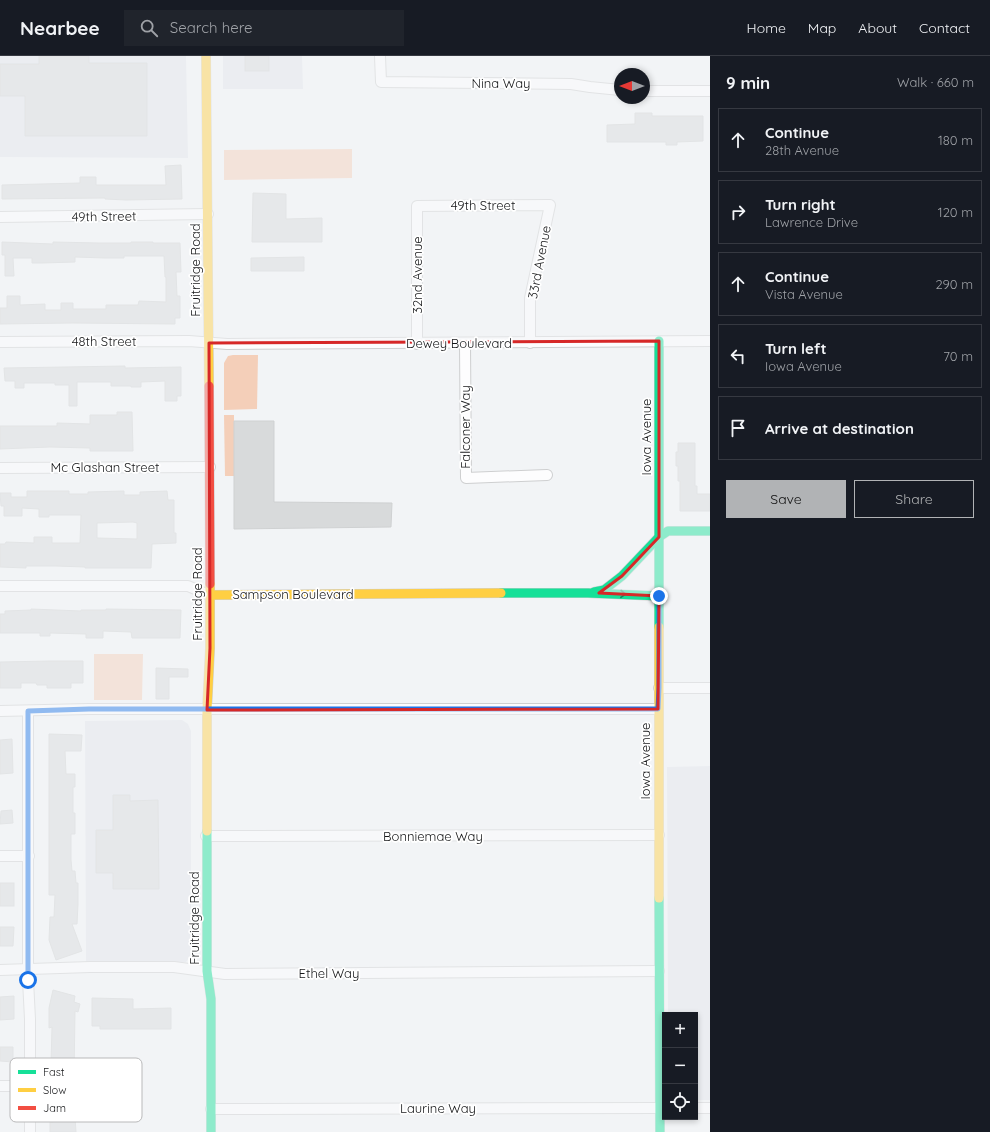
<!DOCTYPE html>
<html lang="en">
<head>
<meta charset="utf-8">
<style>
  body { margin:0; font-family:Quicksand,sans-serif; background:#20242c; color:#f1f3f6 }
  .controls { position:absolute; right:12px; bottom:12px; display:grid; overflow:hidden; border-radius:0px; box-shadow:0 2px 6px #0003 }
  .controls button { width:36px; height:36px; display:grid; place-items:center; padding:0; border:0; border-bottom:1px solid #363941; background:#171b24; color:#f1f3f6; font:20px sans-serif }
  .compass { position:absolute; left:614px; top:12px; width:36px; height:36px; border-radius:50%; background:#171b24; box-shadow:0 2px 6px #0003; rotate:270deg }
  .stop { position:absolute; width:12px; height:12px; margin:-9px; border:3px solid #1a73e8; border-radius:50%; background:#fff }
  .stop.end { background:#1a73e8; border-color:#fff; box-shadow:0 1px 4px #0008 }
  .list { margin:0; padding:0; list-style:none }
  h2 { display:flex; justify-content:space-between; align-items:center; height:52px; margin:0; padding:0 16px; font-size:17px }
  h2 small { font-size:13px; font-weight:400; color:#9ea1a6 }
  .list li { display:grid; grid-template-columns:26px 1fr auto; gap:12px; align-items:center; box-sizing:border-box; height:64px; margin:0 8px 8px; padding:0 8px; border:1px solid #363941; border-radius:0px }
  .list b { display:block; font-size:15px; white-space:nowrap }
  .list p { margin:0; font-size:13px; white-space:nowrap; color:#9ea1a6 }
  .list em { font-size:13px; font-style:normal; color:#9ea1a6 }
  .actions { display:flex; gap:8px; padding:12px 16px }
  .actions a { flex:1; padding:9px 0; border:1px solid #b1b3b5; border-radius:0px; text-align:center; font-size:14px; color:#b1b3b5 }
  .actions .main { background:#b1b3b5; color:#111 }
  .icon { flex:none; width:22px; height:22px; fill:none; stroke:currentColor; stroke-width:2; stroke-linecap:round; stroke-linejoin:round }
  .map { position:relative; flex:none; width:710px; height:1076px; overflow:hidden }
  header { display:flex; align-items:center; gap:24px; box-sizing:border-box; height:56px; padding:0 20px; background:#171b24; border-bottom:1px solid #363941 }
  header strong { font-size:19px }
  nav { display:flex; gap:22px; margin-inline-start:auto; font-size:14px }
  .search { width:280px; height:36px; background:#20242c; display:flex; align-items:center; gap:10px; box-sizing:border-box; padding:0 14px; border-radius:0px; color:#9ea1a6; font-size:15px }
  main { display:flex }
  aside { flex:1; background:#171b24 }
  .map>svg:first-child { display:block }
  .built { fill:#e2e5ec }
  .green { fill:#f4cfb9 }
  .building { fill:#d8dadb; stroke:#cfd1d2; fill-rule:evenodd }
  .lines { fill:none; stroke-linecap:round; stroke-linejoin:round }
  .street-casing { stroke:#cecfd0; stroke-width:12 }
  .fast-casing { stroke:#cecfd0; stroke-width:10 }
  .slow-casing { stroke:#cecfd0; stroke-width:10 }
  .jam-casing { stroke:#cecfd0; stroke-width:10 }
  .street { stroke:#fdfdfe; stroke-width:10 }
  .fast { stroke:#16e098; stroke-width:9 }
  .slow { stroke:#ffcf43; stroke-width:9 }
  .jam { stroke:#f24e42; stroke-width:9 }
  .oneway { stroke:#16865f }
  .route { stroke:#1a73e8; stroke-width:5 }
  .marked { fill:none; stroke:#d62828; stroke-width:3; stroke-linejoin:round }
  .labels { text-anchor:middle; stroke-width:3.5; stroke-linejoin:round; paint-order:stroke }
  .street-label { font-size:13px; fill:#161719; stroke:#fff }
  .key { fill:#fff; stroke:#b9b9ba; stroke-width:1 }
  .key-label { font-size:11px; fill:#161719 }
</style>
</head>
<body>
<header>
<strong>Nearbee</strong>
<div class="search"><svg class="icon" aria-label="search" viewBox="0 0 24 24"><circle cx="10" cy="10" r="6"/><path d="M15 15l6 6"/></svg>Search here</div>
<nav><a>Home</a><a>Map</a><a>About</a><a>Contact</a></nav>
</header>
<main>
<div class="map">
<svg width="710" height="1076" viewBox="0 0 710 1076">
  <rect width="100%" height="100%" fill="#f2f4f6"/>
  <g class="built">
    <polygon points="0,0 186,0 188,102 0,101"/>
    <polygon points="223,0 302,0 303,33 223,33"/>
    <polygon points="182,664 188,668 191,675 191,899 186,906 179,907 86,907 85,665"/>
    <polygon points="710,710 710,1044 695,1044 695,959 668,959 667,711"/>
  </g>
  <g class="green">
    <polygon points="352,93 352,122 224,124 224,94"/>
    <polygon points="233,299 258,299 257,353 224,354 224,307 228,300"/>
    <polygon points="224,359 234,359 234,420 225,420"/>
    <polygon points="94,598 143,598 142,644 94,644"/>
  </g>
  <g class="building">
    <polygon points="39,0 89,0 89,7 147,7 147,80 25,80 25,40 0,40 0,8 39,8"/>
    <rect x="245" y="0" width="24" height="15"/>
    <polygon points="635,57 652,57 652,60 703,60 703,85 677,86 677,89 666,89 666,86 607,86 607,69 635,68"/>
    <polygon points="181,109 182,143 126,144 105,143 105,142 2,143 2,129 80,127 80,121 96,121 96,129 166,129 165,110"/>
    <polygon points="253,137 286,138 286,163 322,162 322,186 252,186"/>
    <polygon points="2,186 53,188 53,186 99,187 131,187 131,186 153,186 153,187 180,187 181,216 176,216 177,240 180,240 180,262 175,262 175,268 73,267 0,268 0,252 7,252 7,240 20,240 20,249 45,248 45,254 61,254 61,247 73,247 73,253 106,253 106,249 138,249 139,245 166,246 166,221 165,221 164,200 124,200 124,202 105,202 75,201 75,206 42,207 32,207 32,202 13,202 14,220 5,220 5,199 2,199"/>
    <polygon points="304,201 304,215 251,215 251,202"/>
    <polygon points="125,310 125,312 181,311 181,340 177,340 177,345 165,345 165,325 141,326 141,331 131,331 131,330 111,330 111,326 77,326 77,350 69,350 69,329 55,329 55,327 24,327 24,332 15,332 15,325 5,325 4,312"/>
    <polygon points="117,356 132,356 133,395 90,395 90,392 50,391 0,393 0,370 57,370 57,367 90,368 90,359 117,359"/>
    <polygon points="234,365 274,365 274,446 392,447 391,471 234,473"/>
    <polygon points="678,387 695,387 695,430 697,430 697,438 710,438 710,455 680,455 680,425 678,425 678,410 676,410 676,396 678,396"/>
    <path d="M 27,435 L 69,435 L 69,438 L 88,438 L 88,436 L 124,435 L 124,439 L 140,439 L 140,436 L 167,435 L 168,444 L 174,444 L 174,477 L 176,477 L 176,487 L 152,488 L 151,512 L 85,512 L 85,511 L 56,510 L 26,510 L 26,512 L 0,511 L 0,488 L 5,488 L 6,486 L 34,487 L 34,481 L 52,481 L 52,487 L 80,487 L 81,459 L 49,459 L 49,461 L 39,461 L 39,453 L 22,452 L 22,460 L 4,460 L 4,450 L 1,450 L 0,437 L 11,437 L 11,441 L 27,441 ZM 133,466 L 137,467 L 137,483 L 97,482 L 97,467 Z"/>
    <polygon points="31,553 81,555 81,554 106,554 106,553 181,554 180,582 132,582 131,576 103,575 103,582 86,582 86,578 50,577 50,580 40,580 40,577 0,577 0,558 5,558 5,555 31,554"/>
    <polygon points="50,605 83,605 83,627 71,627 71,632 47,632 47,629 37,629 36,627 21,627 21,632 0,632 0,606"/>
    <polygon points="156,612 188,613 188,621 169,621 169,643 156,643"/>
    <polygon points="49,678 82,679 81,695 65,695 66,718 75,718 75,731 73,731 73,757 75,757 75,778 71,778 71,804 72,815 75,815 76,827 78,827 78,848 77,868 72,868 82,895 56,904 49,884 50,861 54,861 55,839 49,839"/>
    <polygon points="12,683 13,717 0,718 0,684"/>
    <polygon points="113,739 130,739 130,745 158,744 159,833 113,833 113,817 96,817 96,774 113,774"/>
    <polygon points="12,754 13,767 0,768 1,755"/>
    <rect x="0" y="827" width="14" height="23"/>
    <polygon points="0,871 14,871 13,890 0,890"/>
    <polygon points="53,934 75,940 74,946 80,948 78,956 75,955 74,1023 78,1023 78,1034 77,1061 75,1061 76,1076 50,1076 50,1066 53,1066 53,1050 49,1050 50,1023 55,1023 55,1008 51,1008 52,971 49,972 49,952"/>
    <polygon points="14,940 14,963 0,964 0,941"/>
    <polygon points="92,942 133,943 133,953 171,952 171,973 100,973 100,970 92,970"/>
    <polygon points="0,991 13,991 13,1006 0,1005"/>
  </g>
  <g class="lines">
    <defs>
      <g id="street">
        <polyline points="380,0 381,26 571,28 590,31 620,34"/>
        <polyline points="644,35 710,35"/>
        <polyline points="0,161 208,158"/>
        <polyline points="0,286 189,285 227,288 710,285"/>
        <polyline points="417,288 417,150 550,149 530,242 530,287"/>
        <polyline points="465,288 466,422 547,419"/>
        <polyline points="0,412 210,411"/>
        <polyline points="0,530 188,530 209,539"/>
        <polyline points="659,632 710,632"/>
        <polyline points="0,655 89,653 658,653"/>
        <polyline points="28,655 28,924 30,963 30,1076"/>
        <polyline points="206,780 659,779"/>
        <polyline points="0,800 29,800"/>
        <polyline points="0,914 90,911 174,911 225,918 659,915"/>
        <polyline points="0,1030 30,1030"/>
        <polyline points="695,1052 710,1052"/>
        <polyline points="211,1053 665,1052"/>
      </g>
      <g id="fast">
        <polyline points="659,285 659,571"/>
        <polyline points="594,536 604,534 622,520 659,481 668,475 710,475"/>
        <polyline points="501,537 588,537 659,540"/>
        <polyline points="207,775 207,915 211,943 211,1076"/>
        <polyline points="659,842 660,1076"/>
      </g>
      <g id="slow">
        <polyline points="206,0 209,330"/>
        <polyline points="209,539 501,537"/>
        <polyline points="207,775 207,654 210,592 210,528"/>
        <polyline points="659,842 659,571"/>
      </g>
      <polyline id="jam" points="209,330 210,528"/>
    </defs>
    <use href="#street" class="street-casing"/>
    <use href="#fast" class="fast-casing"/>
    <use href="#slow" class="slow-casing"/>
    <use href="#jam" class="jam-casing"/>
    <use href="#street" class="street"/>
    <use href="#fast" class="fast"/>
    <use href="#slow" class="slow"/>
    <use href="#jam" class="jam"/>
  </g>
  <defs><path id="oneway-chevron" d="M-2-3.5L2.5 0L-2 3.5" fill="none" stroke-width="1.6" stroke-linecap="round" stroke-linejoin="round"/></defs>
  <use class="oneway" href="#oneway-chevron" transform="translate(623 538) rotate(2)"/>
  <g class="lines">
    <polyline class="route" points="28,924 28,655 89,653 658,653 659,632 659,540"/>
  </g>
  <path d="M0 0H710V1076H0ZM 659,285 L 659,481 L 622,520 L 599,537 L 659,540 L 658,653 L 207,654 L 210,592 L 209,287 Z" fill="#f2f4f6" fill-opacity=".55" fill-rule="evenodd"/>
  <path class="marked" d="M 659,285 L 659,481 L 622,520 L 599,537 L 659,540 L 658,653 L 207,654 L 210,592 L 209,287 Z"/>
  <g class="labels">
    <g class="street-label">
      <text x="501" y="32">Nina Way</text>
      <text x="483" y="154">49th Street</text>
      <text transform="translate(104 160) rotate(-1)" y="5">49th Street</text>
      <text transform="translate(539 206) rotate(-79)" y="5">33rd Avenue</text>
      <text transform="translate(195 214) rotate(-90)" y="5">Fruitridge Road</text>
      <text transform="translate(417 219) rotate(-90)" y="5">32nd Avenue</text>
      <text x="104" y="290">48th Street</text>
      <text x="459" y="292">Dewey Boulevard</text>
      <text transform="translate(465 371) rotate(-90)" y="5">Falconer Way</text>
      <text transform="translate(646 381) rotate(-90)" y="5">Iowa Avenue</text>
      <text x="105" y="416">Mc Glashan Street</text>
      <text transform="translate(197 538) rotate(-90)" y="5">Fruitridge Road</text>
      <text x="293" y="543">Sampson Boulevard</text>
      <text transform="translate(645 705) rotate(-90)" y="5">Iowa Avenue</text>
      <text x="433" y="785">Bonniemae Way</text>
      <text transform="translate(194 862) rotate(-90)" y="5">Fruitridge Road</text>
      <text x="329" y="922">Ethel Way</text>
      <text x="438" y="1057">Laurine Way</text>
    </g>
  </g>
  <rect x="10" y="1002" width="132" height="64" rx="6" class="key"/>
  <rect x="18" y="1014" width="18" height="4" fill="#16e098"/>
  <rect x="18" y="1032" width="18" height="4" fill="#ffcf43"/>
  <rect x="18" y="1050" width="18" height="4" fill="#f24e42"/>
  <g class="key-label">
    <text x="43" y="1020">Fast</text>
    <text x="43" y="1038">Slow</text>
    <text x="43" y="1056">Jam</text>
  </g>
</svg>
<div class="controls">
<button>+</button>
<button>−</button>
<button><svg class="icon" aria-label="locate" viewBox="0 0 24 24"><circle cx="12" cy="12" r="6"/><path d="M12 2v4M12 18v4M2 12h4M18 12h4"/></svg></button>
</div>
<svg class="compass" viewBox="-18 -18 36 36"><path d="M0-13l5 13h-10z" fill="#e53935"/><path d="M0 13l5-13h-10z" fill="#9ea1a6"/></svg>
<div class="stop" style="left:28px;top:924px"></div>
<div class="stop end" style="left:659px;top:540px"></div>
</div>
<aside>
<h2>9 min<small>Walk · 660 m</small></h2>
<ul class="list">
<li><svg class="icon" aria-label="ahead" viewBox="0 0 24 24"><path d="M12 20V5M6 11l6-6 6 6"/></svg><div><b>Continue</b><p>28th Avenue</p></div><em>180 m</em></li>
<li><svg class="icon" aria-label="right" viewBox="0 0 24 24"><path d="M7 20v-9h11M14 6l5 5-5 5"/></svg><div><b>Turn right</b><p>Lawrence Drive</p></div><em>120 m</em></li>
<li><svg class="icon" aria-label="ahead" viewBox="0 0 24 24"><path d="M12 20V5M6 11l6-6 6 6"/></svg><div><b>Continue</b><p>Vista Avenue</p></div><em>290 m</em></li>
<li><svg class="icon" aria-label="left" viewBox="0 0 24 24"><path d="M17 20v-9H6M10 6l-5 5 5 5"/></svg><div><b>Turn left</b><p>Iowa Avenue</p></div><em>70 m</em></li>
<li><svg class="icon" aria-label="arrive" viewBox="0 0 24 24"><path d="M6 21V4h12l-3 4 3 4H6"/></svg><div><b>Arrive at destination</b></div></li>
</ul>
<div class="actions"><a class="main">Save</a><a>Share</a></div>
</aside>
</main>
</body>
</html>
